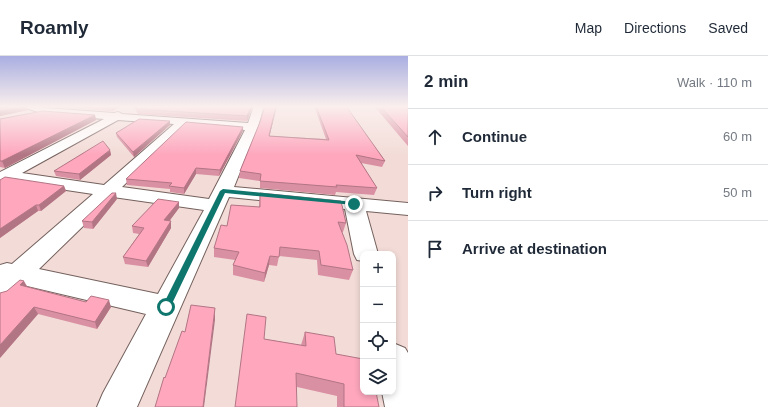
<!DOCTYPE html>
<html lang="en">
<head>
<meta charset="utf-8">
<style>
  body { margin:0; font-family:Arial,sans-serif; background:#f2f2f3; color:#1f2937 }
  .controls { position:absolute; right:12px; bottom:12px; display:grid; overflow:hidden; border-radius:8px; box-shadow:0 2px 6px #0003 }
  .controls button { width:36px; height:36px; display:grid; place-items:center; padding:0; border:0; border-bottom:1px solid #e0e1e3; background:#fff; color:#1f2937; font:20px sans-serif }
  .stop { position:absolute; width:12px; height:12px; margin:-9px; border:3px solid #0f766e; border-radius:50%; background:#fff }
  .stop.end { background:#0f766e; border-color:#fff; box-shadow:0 1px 4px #0008 }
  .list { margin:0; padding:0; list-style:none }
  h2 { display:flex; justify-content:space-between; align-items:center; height:52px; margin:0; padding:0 16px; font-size:17px }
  h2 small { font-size:13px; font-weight:400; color:#747a83 }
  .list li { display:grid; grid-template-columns:26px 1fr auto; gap:12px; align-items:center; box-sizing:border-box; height:56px; padding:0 16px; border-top:1px solid #e0e1e3 }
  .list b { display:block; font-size:15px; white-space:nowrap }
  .list em { font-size:13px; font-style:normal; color:#747a83 }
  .icon { flex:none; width:22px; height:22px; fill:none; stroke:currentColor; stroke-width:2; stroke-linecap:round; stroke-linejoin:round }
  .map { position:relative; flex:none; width:408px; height:351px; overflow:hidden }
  header { display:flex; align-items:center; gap:24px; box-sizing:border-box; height:56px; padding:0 20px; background:#fff; border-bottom:1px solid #e0e1e3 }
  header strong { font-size:19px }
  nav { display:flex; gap:22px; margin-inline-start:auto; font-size:14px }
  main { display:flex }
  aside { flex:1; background:#fff }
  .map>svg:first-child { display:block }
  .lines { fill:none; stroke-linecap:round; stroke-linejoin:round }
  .street-casing { stroke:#74615d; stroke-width:2 }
  .street { fill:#fff; fill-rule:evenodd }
  .wall { fill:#da90a3 }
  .shaded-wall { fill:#b27584 }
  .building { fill:#fea7bd; stroke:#b27584 }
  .route { fill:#0f766e }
</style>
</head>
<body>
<header>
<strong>Roamly</strong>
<nav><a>Map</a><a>Directions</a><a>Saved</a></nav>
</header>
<main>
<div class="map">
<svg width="408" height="351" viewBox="0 0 408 351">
  <rect width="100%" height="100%" fill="#f3dcd8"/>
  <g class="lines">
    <defs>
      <g id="street">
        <path d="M 24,50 L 38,50 L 45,52 L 114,57 L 118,56 L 122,58 L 248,67 L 254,50 L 264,50 L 258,71 L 234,131 L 408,147 L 408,159 L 366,155 L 378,198 L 363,198 L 363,205 L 357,204 L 354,198 L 345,153 L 229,141 L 137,351 L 97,351 L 103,337 L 146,258 L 23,229 L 10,241 L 0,244 L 0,209 L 7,207 L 12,208 L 93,138 L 6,125 L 0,125 L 0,116 L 104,63 L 44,58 L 26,52 ZM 118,64 L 174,68 L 104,129 L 22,117 ZM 186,69 L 245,74 L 209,143 L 122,131 ZM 113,141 L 204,154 L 158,238 L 39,213 Z"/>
        <polygon points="393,287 405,292 408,297 408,351 385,351 382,336 393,336"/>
      </g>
    </defs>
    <use href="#street" class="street-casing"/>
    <use href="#street" class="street"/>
  </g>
  <g class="wall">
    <polygon points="0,50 27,50 28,54 0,60"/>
    <polygon points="41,50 122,50 112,55"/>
    <polygon points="133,50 253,50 247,65 138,58"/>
    <polygon points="265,50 277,50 269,80 326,83 314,50 346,50 385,105 382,111 361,107 377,132 374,139 336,136 335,139 260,132 260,125 239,122 240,115 260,66"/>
    <polygon points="374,50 408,50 408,90"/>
    <polygon points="95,59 96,64 5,112 0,111 0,63"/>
    <polygon points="170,65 170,69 134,101 117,81 116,77"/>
    <polygon points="243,75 219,120 196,118 184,138 170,136 170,133 127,129 126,123"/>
    <polygon points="110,94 111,99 80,124 56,120 54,115"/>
    <polygon points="0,124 64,130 66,135 41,155 38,155 0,182"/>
    <polygon points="260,137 346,167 343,176 342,176 353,214 349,224 318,219 317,204 279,200 277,210 269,209 264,226 233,219 233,209 235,204 214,201 214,192 227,170 259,151"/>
    <polygon points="117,143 93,173 84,172 82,165"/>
    <polygon points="179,146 179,152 169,165 171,172 148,211 125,208 123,201 139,178 133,177 132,170"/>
    <polygon points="27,231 86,246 111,251 97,273 38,258 0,302"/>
    <polygon points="305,276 336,298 379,351 337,351 337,340 297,331 264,283 301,289"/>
  </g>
  <g class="shaded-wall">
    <polygon points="23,50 27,50 28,54 0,60 0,55"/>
    <polygon points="113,50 122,50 112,55 111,51"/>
    <polygon points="251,50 253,50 247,65 247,60"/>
    <polygon points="276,50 277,50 268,86 269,80"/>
    <polygon points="95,59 96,64 5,112 2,105"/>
    <polygon points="170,65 170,69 134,101 133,96"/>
    <polygon points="243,71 243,75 219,120 220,114"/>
    <polygon points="110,94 111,99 80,124 79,118"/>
    <polygon points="196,112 196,118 184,138 184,132"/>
    <polygon points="64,130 66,135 41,155 39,149"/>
    <polygon points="116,137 117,143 93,173 92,166"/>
    <polygon points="179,146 179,152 165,171 164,164"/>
    <polygon points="36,149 38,155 0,182 0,173"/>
    <polygon points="171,165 171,172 148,211 146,205"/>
    <polygon points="270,200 269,209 264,226 265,217"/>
    <polygon points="24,225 28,232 20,229"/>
    <polygon points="109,244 111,251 97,273 95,266"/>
    <polygon points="34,251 38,258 0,302 0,289"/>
    <polygon points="215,252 215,264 204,351 203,351"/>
  </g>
  <g class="building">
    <polygon points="0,50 23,50 0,55 0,52 8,51"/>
    <polygon points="100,50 113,50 111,51"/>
    <polygon points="135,50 251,50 247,60 137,53"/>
    <polygon points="265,50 276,50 269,80 329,84 316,50 346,50 385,105 356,99 377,132 336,129 337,131 260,125 261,118 240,115 260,66"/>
    <polygon points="380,50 408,50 408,81"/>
    <polygon points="43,55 95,59 2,105 0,105 0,63"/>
    <polygon points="139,63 170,65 133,96 116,77"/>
    <polygon points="186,66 243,71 220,114 196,112 184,132 169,130 172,127 126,123"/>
    <polygon points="103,85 110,94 79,118 54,115"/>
    <polygon points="5,121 64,130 39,149 36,149 0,173 0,124"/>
    <polygon points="112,137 116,137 92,166 82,165"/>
    <polygon points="260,137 341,145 346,167 338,166 347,189 353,214 321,209 319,195 280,191 279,201 270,200 265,217 233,209 239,196 214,192 221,169 227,170 231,149 260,151"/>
    <polygon points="158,143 179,146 164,164 171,165 146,205 123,201 144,172 132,170"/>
    <polygon points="20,224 24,225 20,229 86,246 91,240 109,244 95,266 34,251 0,289 0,237 7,235"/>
    <polygon points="191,249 215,252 203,351 155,351 164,321 165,322 182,275 185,276"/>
    <polygon points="247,258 266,261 264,283 306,290 305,276 334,281 336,298 363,303 363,336 376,336 379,351 344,351 344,328 296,317 297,351 235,351"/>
  </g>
  <linearGradient id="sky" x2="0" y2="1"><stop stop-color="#a9aee1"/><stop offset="0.51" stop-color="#faefed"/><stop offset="1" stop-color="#faefed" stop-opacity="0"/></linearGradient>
  <rect width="408" height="99" fill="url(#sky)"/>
  <polygon class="route" points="223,133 354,146 356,148 354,149 225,137 169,254 163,254 162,251 220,135"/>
</svg>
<div class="controls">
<button>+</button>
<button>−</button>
<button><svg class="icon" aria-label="locate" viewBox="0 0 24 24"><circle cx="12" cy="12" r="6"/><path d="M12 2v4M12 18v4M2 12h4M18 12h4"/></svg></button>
<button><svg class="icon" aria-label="layers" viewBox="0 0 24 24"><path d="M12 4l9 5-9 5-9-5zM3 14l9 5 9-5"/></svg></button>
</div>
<div class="stop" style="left:166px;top:251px"></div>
<div class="stop end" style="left:354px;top:148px"></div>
</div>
<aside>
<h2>2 min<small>Walk · 110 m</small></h2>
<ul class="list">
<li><svg class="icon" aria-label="ahead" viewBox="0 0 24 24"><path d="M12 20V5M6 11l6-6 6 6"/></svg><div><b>Continue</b></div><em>60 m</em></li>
<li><svg class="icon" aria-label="right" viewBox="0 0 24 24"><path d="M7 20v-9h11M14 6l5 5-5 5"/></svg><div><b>Turn right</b></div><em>50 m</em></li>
<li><svg class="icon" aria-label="arrive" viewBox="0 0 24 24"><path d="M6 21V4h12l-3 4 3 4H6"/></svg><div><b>Arrive at destination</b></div></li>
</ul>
</aside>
</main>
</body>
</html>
